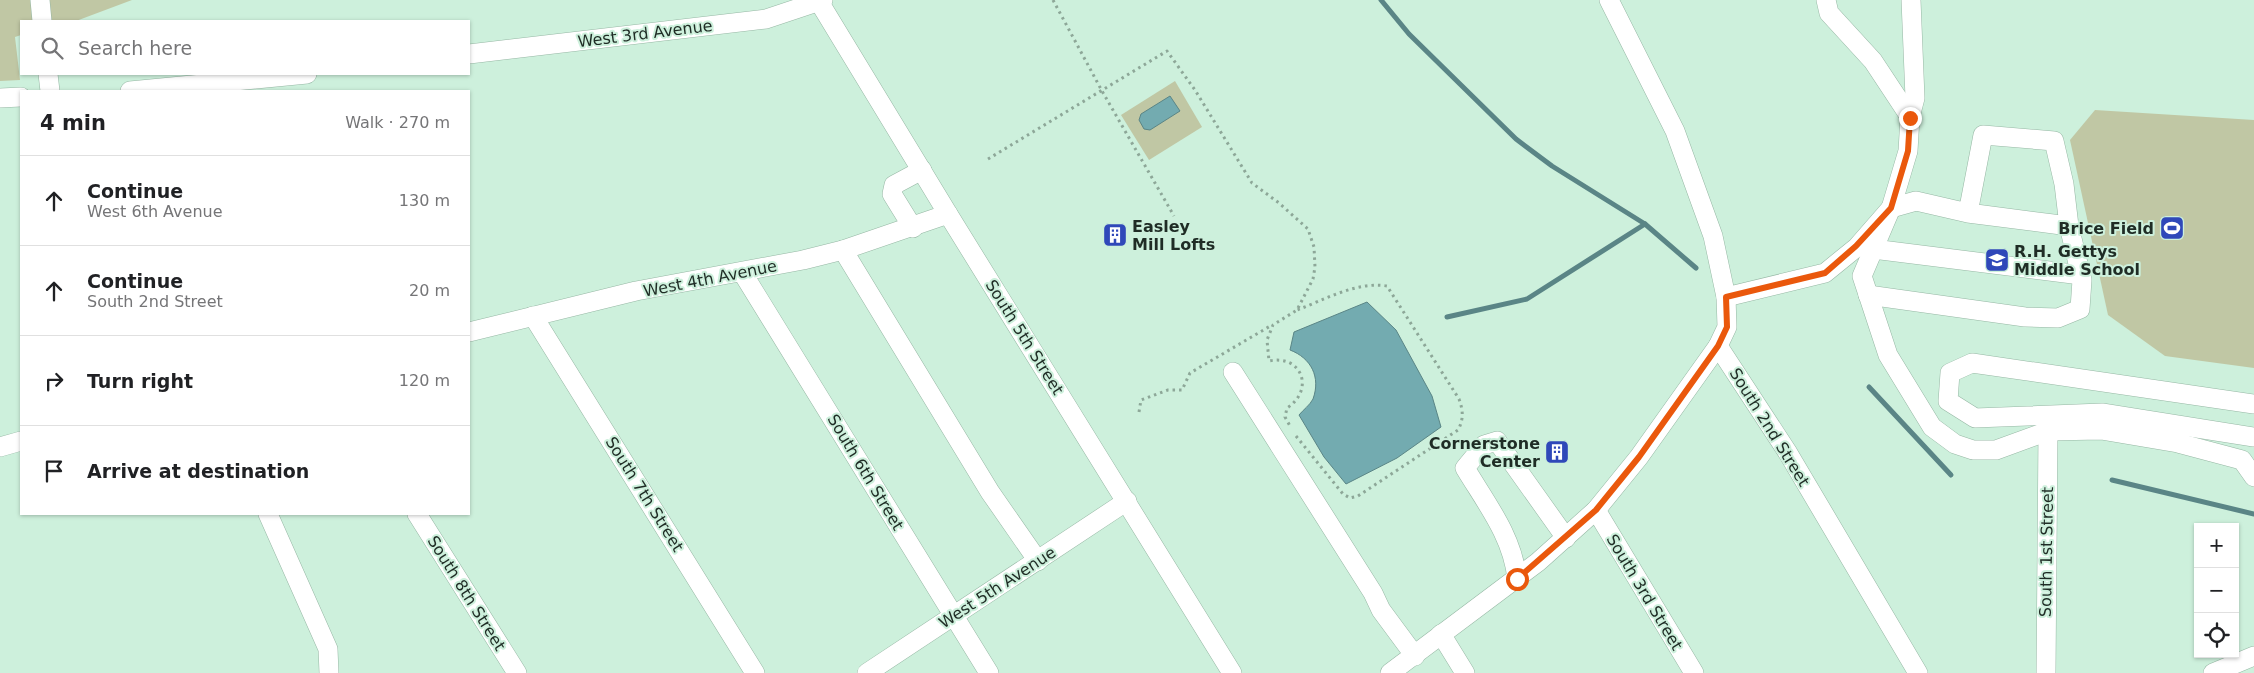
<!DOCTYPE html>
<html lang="en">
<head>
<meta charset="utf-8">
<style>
  body { margin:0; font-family:"DejaVu Sans",sans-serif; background:#f2f2f2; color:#202124 }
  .controls { position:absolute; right:15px; bottom:15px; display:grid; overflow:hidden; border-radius:0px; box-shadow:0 1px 4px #0004 }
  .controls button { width:45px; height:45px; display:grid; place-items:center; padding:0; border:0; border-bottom:1px solid #e0e0e0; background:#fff; color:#202124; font:25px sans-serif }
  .stop { position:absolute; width:15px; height:15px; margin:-11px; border:4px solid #ea580c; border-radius:50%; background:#fff }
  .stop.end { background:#ea580c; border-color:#fff; box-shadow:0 1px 5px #0008 }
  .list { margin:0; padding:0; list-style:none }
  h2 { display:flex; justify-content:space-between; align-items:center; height:65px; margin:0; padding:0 20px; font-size:21px }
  h2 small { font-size:16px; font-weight:400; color:#757577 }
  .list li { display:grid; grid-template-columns:32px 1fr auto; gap:15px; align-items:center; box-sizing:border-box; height:90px; padding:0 20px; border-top:1px solid #e0e0e0 }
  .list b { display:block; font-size:19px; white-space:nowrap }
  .list p { margin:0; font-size:16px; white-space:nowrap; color:#757577 }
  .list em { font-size:16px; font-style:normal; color:#757577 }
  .icon { flex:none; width:28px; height:28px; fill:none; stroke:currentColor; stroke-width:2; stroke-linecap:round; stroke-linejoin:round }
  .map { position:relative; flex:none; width:2254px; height:673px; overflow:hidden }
  .search { position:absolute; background:#fff; box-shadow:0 1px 4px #0004; left:20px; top:20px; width:450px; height:55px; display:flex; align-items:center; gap:12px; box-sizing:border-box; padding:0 18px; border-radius:0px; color:#757577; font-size:19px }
  .panel { position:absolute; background:#fff; box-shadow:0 1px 4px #0004; left:20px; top:90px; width:450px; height:425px; border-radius:0px }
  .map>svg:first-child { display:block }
  .green { fill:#c0c7a4 }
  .water { fill:#73abb0; stroke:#5a8586 }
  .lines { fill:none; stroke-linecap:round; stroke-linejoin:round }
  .stream { stroke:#5a8586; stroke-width:5 }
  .minor-casing { stroke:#96b7a4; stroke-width:20 }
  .path { stroke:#8da798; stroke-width:3; stroke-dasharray:2.5 4; stroke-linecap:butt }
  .minor { stroke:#fff; stroke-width:19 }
  .route { stroke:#ea580c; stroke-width:6 }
  .labels { text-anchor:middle; stroke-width:4; stroke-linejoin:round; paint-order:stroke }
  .street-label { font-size:16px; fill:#1f2c25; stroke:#cdf0dc }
  .poi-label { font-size:16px; font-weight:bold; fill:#1f2c25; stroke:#cdf0dc; text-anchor:start }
</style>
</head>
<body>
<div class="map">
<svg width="2254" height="673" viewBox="0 0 2254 673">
  <rect width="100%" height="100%" fill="#cdf0dc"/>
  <g class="green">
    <polygon points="0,0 132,0 76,21 21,21 21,35 15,37 20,80 0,81"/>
    <polygon points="1175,81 1202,127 1149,160 1121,115"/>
    <polygon points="2095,110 2254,120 2254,368 2165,356 2108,315 2070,140"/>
  </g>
  <g class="water">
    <polygon points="1170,96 1180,111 1150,130 1144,129 1139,120 1141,114"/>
    <path d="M 1367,302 L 1396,330 L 1432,396 L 1441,427 L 1397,458 L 1346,484 L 1324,457 L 1299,415 C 1303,410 1310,405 1313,399 C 1321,377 1311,358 1290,350 L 1294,332 Z"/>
  </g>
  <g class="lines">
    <g class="stream">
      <polyline points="1381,0 1409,34 1516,139 1552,166 1645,224 1696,268"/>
      <polyline points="1447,317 1527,299 1645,224"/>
      <polyline points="1869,387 1951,475"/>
      <polyline points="2112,480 2254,514"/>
    </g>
    <defs>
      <g id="minor">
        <polyline points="40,0 42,21"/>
        <polyline points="818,0 948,214 1232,673"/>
        <polyline points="1609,0 1675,131 1713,236 1726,297 1727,327 1718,346 1788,453 1918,673"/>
        <polyline points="1826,0 1829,13 1873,61 1910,117"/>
        <polyline points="1911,0 1915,98 1910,117 1908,151 1891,208 1862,276 1888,355 1932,427 1955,444 1973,450 1996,450 2048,431 2101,430 2178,443 2242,460 2254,477"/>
        <polyline points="469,54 766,19 823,0"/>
        <polyline points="48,74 50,91"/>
        <polyline points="130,91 307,74"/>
        <polyline points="0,98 21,97"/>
        <polyline points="913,228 892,194 894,185 922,170"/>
        <polyline points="1873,249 2081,275"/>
        <polyline points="843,250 990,492 1038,561"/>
        <polyline points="742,272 989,673"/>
        <polyline points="1868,295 2025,317 2058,318 2080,309 2082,280 2069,226"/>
        <polyline points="1726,297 1825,273 1857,247 1891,208 1916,201 1968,213 2069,226 2064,184 2054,141 1983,135 1968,213"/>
        <polyline points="533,316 755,673"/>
        <polyline points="469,332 636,291 803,260 843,250 948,214"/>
        <polyline points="1233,372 1373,593 1381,610 1415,656"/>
        <polyline points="2254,404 1972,363 1950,373 1948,401 1975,418 2102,413 2254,437"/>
        <polyline points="0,447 21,441"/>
        <polyline points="1596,510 1694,673"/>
        <polyline points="268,514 328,649 329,673"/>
        <polyline points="417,514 517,673"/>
        <path d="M 1517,579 C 1513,537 1486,503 1465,468 L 1484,445 L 1497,441 L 1566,538"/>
        <polyline points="1441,634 1465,673"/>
        <polyline points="867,673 1127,501"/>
        <polyline points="1390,673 1538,562 1596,510 1639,457 1718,346"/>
        <polyline points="2046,673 2048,431"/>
        <polyline points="2213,673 2254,656"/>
      </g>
    </defs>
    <use href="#minor" class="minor-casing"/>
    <g class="path">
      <polyline points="1053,0 1102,91 1174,216"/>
      <path d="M 988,159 L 1167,51 L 1195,90 L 1252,183 L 1279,203 L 1308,229 L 1314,247 L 1315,267 L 1313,279 L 1297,310 L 1273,325 L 1267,340 L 1269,361 C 1302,354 1315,390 1287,408 L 1285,417 L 1290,426"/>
      <polyline points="1139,412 1141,400 1168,390 1182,390 1190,373 1272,325"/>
      <path d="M 1296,436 L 1343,494 L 1350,498 L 1358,496 L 1458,430 C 1464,419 1463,410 1459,399 L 1387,286 C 1357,281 1324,300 1297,310"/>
    </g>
    <use href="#minor" class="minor"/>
  </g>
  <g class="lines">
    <polyline class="route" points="1517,579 1596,510 1639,457 1718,346 1727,327 1726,297 1825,273 1856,246 1891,208 1908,151 1910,118"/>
  </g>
  <defs>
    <symbol id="stadium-square" viewBox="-11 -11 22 22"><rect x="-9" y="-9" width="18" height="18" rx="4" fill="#2f48b9" stroke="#cdf0dc"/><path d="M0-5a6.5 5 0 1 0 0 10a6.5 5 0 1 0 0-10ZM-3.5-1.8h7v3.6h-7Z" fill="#fff"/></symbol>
    <symbol id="building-square" viewBox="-11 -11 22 22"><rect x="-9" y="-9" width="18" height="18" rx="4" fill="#2f48b9" stroke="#cdf0dc"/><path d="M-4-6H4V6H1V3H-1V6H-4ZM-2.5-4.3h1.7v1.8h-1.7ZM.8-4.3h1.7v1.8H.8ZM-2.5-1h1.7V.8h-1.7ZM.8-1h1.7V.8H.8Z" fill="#fff"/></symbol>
    <symbol id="school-square" viewBox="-11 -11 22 22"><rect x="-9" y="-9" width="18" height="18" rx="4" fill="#2f48b9" stroke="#cdf0dc"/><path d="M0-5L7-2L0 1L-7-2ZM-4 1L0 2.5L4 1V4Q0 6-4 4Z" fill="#fff"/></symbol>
  </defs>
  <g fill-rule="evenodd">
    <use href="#stadium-square" x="2158" y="214" width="28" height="28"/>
    <use href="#building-square" x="1101" y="221" width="28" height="28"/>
    <use href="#school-square" x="1983" y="246" width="28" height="28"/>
    <use href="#building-square" x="1543" y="438" width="28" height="28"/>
  </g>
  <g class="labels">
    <g class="street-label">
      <text transform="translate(645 33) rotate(-7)" y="6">West 3rd Avenue</text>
      <text transform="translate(710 278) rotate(-11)" y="6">West 4th Avenue</text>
      <text transform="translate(1025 337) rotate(58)" y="6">South 5th Street</text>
      <text transform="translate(1770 427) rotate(58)" y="6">South 2nd Street</text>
      <text transform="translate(866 472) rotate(59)" y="6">South 6th Street</text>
      <text transform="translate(645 494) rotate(58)" y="6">South 7th Street</text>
      <text transform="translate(2046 552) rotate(-89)" y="6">South 1st Street</text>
      <text transform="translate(997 587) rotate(-33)" y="6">West 5th Avenue</text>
      <text transform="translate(1645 592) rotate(59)" y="6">South 3rd Street</text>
      <text transform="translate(467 593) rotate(58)" y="6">South 8th Street</text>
    </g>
    <g class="poi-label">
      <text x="1132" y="232">Easley<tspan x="1132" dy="18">Mill Lofts</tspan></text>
      <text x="2154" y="234" text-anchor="end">Brice Field</text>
      <text x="2014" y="257">R.H. Gettys<tspan x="2014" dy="18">Middle School</tspan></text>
      <text x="1540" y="449" text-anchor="end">Cornerstone<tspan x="1540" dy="18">Center</tspan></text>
    </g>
  </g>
</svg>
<div class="controls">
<button>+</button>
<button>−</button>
<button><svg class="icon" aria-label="locate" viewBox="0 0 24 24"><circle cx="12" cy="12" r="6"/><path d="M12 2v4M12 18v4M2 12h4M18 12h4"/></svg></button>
</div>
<div class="stop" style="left:1517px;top:579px"></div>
<div class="stop end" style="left:1910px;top:118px"></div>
<div class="search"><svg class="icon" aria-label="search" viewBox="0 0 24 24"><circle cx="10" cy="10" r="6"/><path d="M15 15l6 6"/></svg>Search here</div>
<section class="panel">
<h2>4 min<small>Walk · 270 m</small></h2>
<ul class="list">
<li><svg class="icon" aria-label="ahead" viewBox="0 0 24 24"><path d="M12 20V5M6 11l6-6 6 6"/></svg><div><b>Continue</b><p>West 6th Avenue</p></div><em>130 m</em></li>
<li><svg class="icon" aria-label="ahead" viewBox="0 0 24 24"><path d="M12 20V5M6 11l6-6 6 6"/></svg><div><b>Continue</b><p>South 2nd Street</p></div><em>20 m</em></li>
<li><svg class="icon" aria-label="right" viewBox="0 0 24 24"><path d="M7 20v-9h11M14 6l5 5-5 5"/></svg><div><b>Turn right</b></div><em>120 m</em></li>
<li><svg class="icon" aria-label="arrive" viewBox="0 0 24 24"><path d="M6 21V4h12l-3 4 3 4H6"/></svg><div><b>Arrive at destination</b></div></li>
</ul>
</section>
</div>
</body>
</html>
